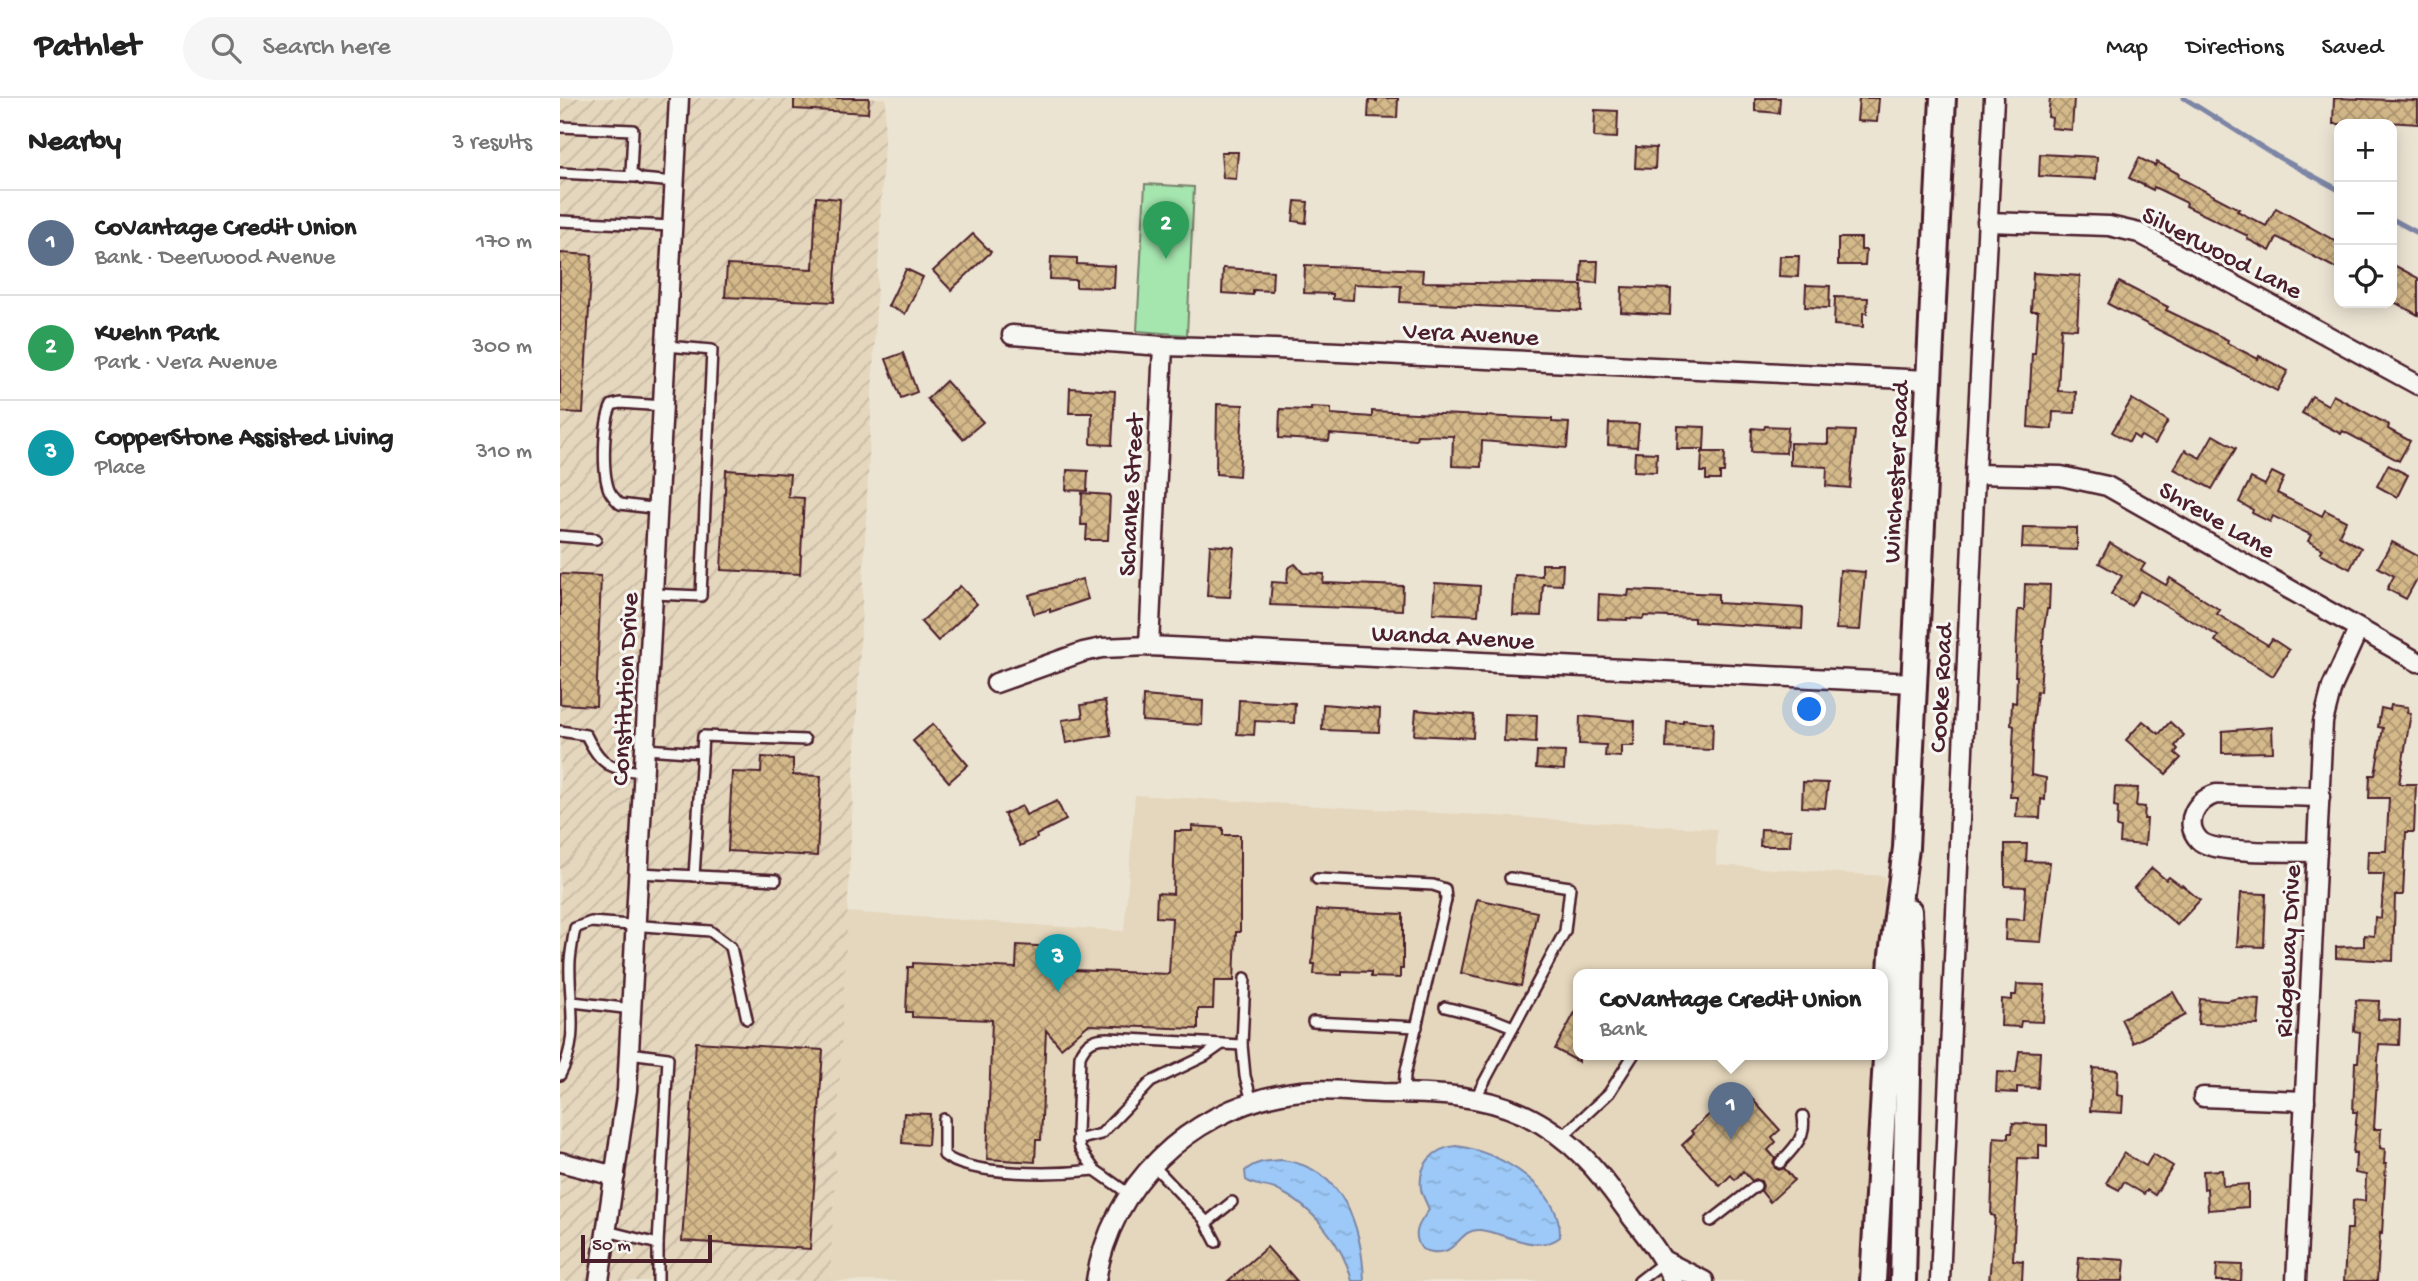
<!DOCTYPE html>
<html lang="en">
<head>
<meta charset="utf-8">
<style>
  body { margin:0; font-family:"Gochi Hand",sans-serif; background:#f6f6f6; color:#222 }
  .controls { position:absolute; right:21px; top:21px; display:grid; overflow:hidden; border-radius:14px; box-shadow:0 4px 18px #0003 }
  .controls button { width:63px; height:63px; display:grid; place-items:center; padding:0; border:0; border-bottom:2px solid #e0e0e0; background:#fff; color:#222; font:35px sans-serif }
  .scale { position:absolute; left:21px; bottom:18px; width:131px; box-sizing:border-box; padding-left:7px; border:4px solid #4a1f2b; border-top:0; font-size:19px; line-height:24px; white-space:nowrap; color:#4a1f2b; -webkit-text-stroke:5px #f6f6f2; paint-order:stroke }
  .you { position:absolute; left:1250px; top:612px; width:24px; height:24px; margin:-18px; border:5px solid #fff; border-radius:50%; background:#1a73e8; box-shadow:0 0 0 10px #1a73e833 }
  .badge { display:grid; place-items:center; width:46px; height:46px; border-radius:50%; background:#ea580c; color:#fff; font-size:23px; font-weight:700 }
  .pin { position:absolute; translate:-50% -58px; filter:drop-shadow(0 2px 4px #0008) }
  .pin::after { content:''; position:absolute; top:37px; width:24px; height:21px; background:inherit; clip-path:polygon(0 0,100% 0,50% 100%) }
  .popup { position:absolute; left:1013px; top:871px; width:315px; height:91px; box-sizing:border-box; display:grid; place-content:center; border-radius:14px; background:#fff; filter:drop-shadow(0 2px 5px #0005); font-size:23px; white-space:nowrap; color:#767676 }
  .popup b { font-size:26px; color:#222 }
  .popup::after { content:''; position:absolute; left:50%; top:100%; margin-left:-14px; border:14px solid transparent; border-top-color:#fff }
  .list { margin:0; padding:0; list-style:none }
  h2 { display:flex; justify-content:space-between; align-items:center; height:91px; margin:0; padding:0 28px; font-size:30px }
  h2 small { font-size:23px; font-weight:400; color:#767676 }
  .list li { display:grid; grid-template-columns:46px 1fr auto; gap:21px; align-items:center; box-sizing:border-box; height:105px; padding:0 28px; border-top:2px solid #e0e0e0 }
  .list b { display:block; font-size:26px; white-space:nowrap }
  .list p { margin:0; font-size:23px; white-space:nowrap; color:#767676 }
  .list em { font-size:23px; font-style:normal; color:#767676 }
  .icon { flex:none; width:38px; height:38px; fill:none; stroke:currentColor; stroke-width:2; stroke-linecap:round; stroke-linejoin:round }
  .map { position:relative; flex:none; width:1858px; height:1183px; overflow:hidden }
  header { display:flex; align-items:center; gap:42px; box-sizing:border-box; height:98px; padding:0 35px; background:#fff; border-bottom:2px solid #e0e0e0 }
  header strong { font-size:33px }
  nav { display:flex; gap:38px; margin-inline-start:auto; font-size:24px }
  .search { width:490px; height:63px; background:#f6f6f6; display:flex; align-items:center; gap:18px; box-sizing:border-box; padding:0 24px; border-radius:38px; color:#767676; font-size:26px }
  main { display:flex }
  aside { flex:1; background:#fff }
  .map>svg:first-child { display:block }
  .built { fill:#e5d7bd }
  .industrial { fill:url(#industrial-furrows) }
  .park { fill:#a5e5ae; stroke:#78826c; stroke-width:2 }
  .water { fill:url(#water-ripples); stroke:#7b85a5; stroke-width:2 }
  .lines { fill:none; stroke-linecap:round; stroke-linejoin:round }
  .stream { stroke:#7b85a5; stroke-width:5 }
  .building { fill:url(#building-cross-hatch); stroke:#4a1f2b; stroke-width:2 }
  .lane-casing { stroke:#4a1f2b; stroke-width:14 }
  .street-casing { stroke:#4a1f2b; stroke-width:23 }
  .secondary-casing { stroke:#4a1f2b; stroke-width:30 }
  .lane { stroke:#f6f6f2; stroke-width:9 }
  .street { stroke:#f6f6f2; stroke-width:18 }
  .secondary { stroke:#f6f6f2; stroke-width:24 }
  .labels { text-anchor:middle; stroke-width:6; stroke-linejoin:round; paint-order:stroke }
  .street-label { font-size:26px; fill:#4a1f2b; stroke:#f6f6f2 }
</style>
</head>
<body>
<header>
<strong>Pathlet</strong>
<div class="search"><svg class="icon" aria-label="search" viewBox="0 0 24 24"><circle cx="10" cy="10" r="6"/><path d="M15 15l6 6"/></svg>Search here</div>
<nav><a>Map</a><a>Directions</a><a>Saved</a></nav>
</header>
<main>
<aside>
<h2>Nearby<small>3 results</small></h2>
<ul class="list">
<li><span class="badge" style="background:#5c6f8a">1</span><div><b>CoVantage Credit Union</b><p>Bank · Deerwood Avenue</p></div><em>170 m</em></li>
<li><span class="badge" style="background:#2e9e5b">2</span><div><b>Kuehn Park</b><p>Park · Vera Avenue</p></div><em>300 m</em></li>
<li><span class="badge" style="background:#0f9aa8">3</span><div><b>CopperStone Assisted Living</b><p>Place</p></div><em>310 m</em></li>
</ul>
</aside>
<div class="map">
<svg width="1858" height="1183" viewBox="0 0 1858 1183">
  <defs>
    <pattern id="industrial-furrows" width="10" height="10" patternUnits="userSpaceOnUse" patternTransform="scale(1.75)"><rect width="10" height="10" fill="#e5d7bd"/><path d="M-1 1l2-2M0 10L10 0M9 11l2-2" fill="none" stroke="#c6b8a3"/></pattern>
    <pattern id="water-ripples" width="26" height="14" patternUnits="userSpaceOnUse" patternTransform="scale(1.75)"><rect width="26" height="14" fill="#9cc9f7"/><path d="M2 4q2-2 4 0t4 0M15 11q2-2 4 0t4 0" fill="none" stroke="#88acd4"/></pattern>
    <pattern id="building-cross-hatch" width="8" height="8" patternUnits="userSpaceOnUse" patternTransform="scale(1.75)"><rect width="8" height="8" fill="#d4b98a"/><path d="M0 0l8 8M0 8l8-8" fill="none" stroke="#ae9671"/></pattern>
  </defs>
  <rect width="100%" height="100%" fill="#ece4d3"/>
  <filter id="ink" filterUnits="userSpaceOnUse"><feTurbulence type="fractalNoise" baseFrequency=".0143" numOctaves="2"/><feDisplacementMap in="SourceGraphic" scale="14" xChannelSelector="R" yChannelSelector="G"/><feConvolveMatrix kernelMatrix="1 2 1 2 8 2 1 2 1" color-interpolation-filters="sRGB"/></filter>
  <g filter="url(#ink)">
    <polygon class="built" points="575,697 1157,731 1156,767 1325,778 1319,876 1019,876 1019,956 1314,956 1301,1183 270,1183 286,814 564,833"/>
    <polygon class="industrial" points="0,0 326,0 270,1183 0,1183"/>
    <polygon class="park" points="585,86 634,89 627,237 577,233"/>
    <g class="water">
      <path d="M 896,1048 C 939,1053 1002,1090 1000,1139 C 978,1157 944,1134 920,1132 C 896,1130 898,1165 862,1151 C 851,1136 859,1125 869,1112 C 867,1105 862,1098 861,1091 C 858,1067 873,1050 896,1048 Z"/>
      <path d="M 722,1062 C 784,1070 802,1129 804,1183 L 792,1183 C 783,1146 752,1108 717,1092 C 707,1087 695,1089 686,1082 L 685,1073 C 695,1063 709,1063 722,1062 Z"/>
    </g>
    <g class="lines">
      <g class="stream">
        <polyline points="1624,0 1718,59 1779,92"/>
        <polyline points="1832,121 1858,135"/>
      </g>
    </g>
    <g class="building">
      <polygon points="234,0 309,0 308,15 234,11"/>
      <polygon points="817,0 838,0 837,20 808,19 809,2 817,3"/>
      <polygon points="1195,0 1220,0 1219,15 1195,13"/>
      <polygon points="1299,0 1319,0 1317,24 1297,23"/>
      <polygon points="1490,0 1514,0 1512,32 1491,30 1492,20 1488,19"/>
      <polygon points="1774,0 1858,3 1858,26 1827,24 1827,26 1773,26"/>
      <polygon points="1035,12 1058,13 1057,40 1034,39"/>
      <polygon points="1076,49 1096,50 1095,71 1075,70"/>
      <polygon points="661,54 678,54 676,81 663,80"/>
      <polygon points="1480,56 1537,59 1536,81 1479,78"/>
      <polygon points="1579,60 1595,68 1597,64 1619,76 1618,79 1679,111 1677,113 1706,128 1716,110 1779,145 1779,172 1717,139 1710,153 1687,141 1688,138 1626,108 1627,105 1594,89 1593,92 1569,80"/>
      <polygon points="256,99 280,101 274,204 165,199 167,167 253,171"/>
      <polygon points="735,103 748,104 746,125 733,123"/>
      <polygon points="413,136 431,154 391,192 373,173"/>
      <polygon points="1278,140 1301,140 1301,152 1306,152 1305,167 1278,167"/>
      <polygon points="0,155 32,157 23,315 0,314"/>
      <polygon points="1220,158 1239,158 1238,179 1219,178"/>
      <polygon points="491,159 517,160 517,166 555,168 554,190 516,189 516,182 490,181"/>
      <polygon points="1022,163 1038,163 1037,185 1021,184"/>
      <polygon points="1832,166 1858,180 1858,217 1832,203"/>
      <polygon points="745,167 863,172 862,184 1022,187 1021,213 840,204 841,188 794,186 793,202 773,201 773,196 744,195"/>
      <polygon points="663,170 713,173 712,193 693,192 693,197 662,195"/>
      <polygon points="346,171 363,179 345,216 328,208"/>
      <polygon points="1473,175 1520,178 1517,231 1501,230 1498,293 1516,294 1515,315 1493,314 1492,331 1468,329 1472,255 1475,255 1478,213 1471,213"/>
      <polygon points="1559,184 1608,209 1606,212 1668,242 1667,245 1698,261 1699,258 1728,273 1717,293 1548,206"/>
      <polygon points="1246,187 1270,188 1269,210 1245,209"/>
      <polygon points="1062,189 1111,191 1110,217 1061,214"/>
      <polygon points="1275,199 1308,200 1307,215 1303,215 1303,229 1274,227"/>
      <polygon points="343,255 357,294 341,300 326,261"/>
      <polygon points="386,283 423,324 403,341 367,301"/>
      <polygon points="510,290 555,293 552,347 531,346 532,315 509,315"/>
      <polygon points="1773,297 1829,327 1828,331 1850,343 1839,363 1783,333 1781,336 1742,315 1752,298 1768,307"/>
      <polygon points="1572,301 1608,323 1595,346 1581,338 1579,341 1573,337 1569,344 1552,334"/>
      <polygon points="657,306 683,307 679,378 656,376"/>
      <polygon points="751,309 771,310 771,316 812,319 812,313 992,321 992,324 1009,325 1007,350 922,343 921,369 892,368 893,338 857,337 856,342 770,336 769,343 719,340 720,311 751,312"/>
      <polygon points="1049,325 1079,326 1077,349 1048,347"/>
      <polygon points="1118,328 1145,329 1144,351 1117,351"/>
      <polygon points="1205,328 1228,329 1226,355 1191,354 1192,330 1204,331"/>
      <polygon points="1268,332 1295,333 1290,390 1266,388 1267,369 1230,367 1230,345 1268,346"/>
      <polygon points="1653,337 1676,350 1652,391 1614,371 1625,352 1640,360"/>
      <polygon points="1075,354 1097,355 1096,374 1074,373"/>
      <polygon points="1142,354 1165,354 1164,375 1160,375 1160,382 1146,382 1146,374 1141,374"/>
      <polygon points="1828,367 1848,377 1837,399 1817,388"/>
      <polygon points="166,372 230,376 228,399 244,400 240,476 161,472"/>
      <polygon points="507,372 528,373 527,393 506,392"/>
      <polygon points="1712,374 1724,380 1717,395 1762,418 1765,412 1786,423 1779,437 1801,450 1790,471 1760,455 1763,451 1748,443 1751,437 1713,418 1710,424 1692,415 1693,412 1679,404 1691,380 1705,387"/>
      <polygon points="522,395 550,397 548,442 526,442 527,427 521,427"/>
      <polygon points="1463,429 1517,430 1517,452 1462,450"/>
      <polygon points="1832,444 1858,458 1858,479 1846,501 1827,491 1834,478 1818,469"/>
      <polygon points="1550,445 1585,466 1581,472 1606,487 1610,480 1660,512 1657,516 1708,547 1712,541 1729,552 1713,578 1655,543 1658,538 1580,493 1571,508 1551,496 1562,478 1539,465"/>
      <polygon points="650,447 674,449 670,499 647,498"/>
      <polygon points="735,466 743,475 764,476 763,485 843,488 842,512 710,507 712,484 727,485 728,470"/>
      <polygon points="982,466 1003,466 1002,487 983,486 981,518 953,517 955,477 982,478"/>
      <polygon points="1280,472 1305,474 1300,532 1276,531"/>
      <polygon points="0,476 41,478 36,608 0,606"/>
      <polygon points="522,481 528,501 490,514 490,511 474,516 469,497"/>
      <polygon points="875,485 920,488 918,517 873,515"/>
      <polygon points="1465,486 1490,487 1489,511 1487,511 1484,530 1480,594 1477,593 1473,628 1471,677 1486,680 1485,702 1481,701 1480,720 1456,719 1457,699 1450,699 1454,628 1451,627 1452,604 1456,605 1457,578 1455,578 1458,512 1464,512"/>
      <polygon points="400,488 417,506 378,543 361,524"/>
      <polygon points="1069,492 1158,496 1158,505 1243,510 1242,531 1134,524 1134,520 1084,518 1083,521 1067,520 1067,522 1038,521 1039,496 1068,498"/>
      <polygon points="583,598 643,603 642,627 582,623"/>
      <polygon points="679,602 735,605 734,625 695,623 694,637 677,636"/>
      <polygon points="545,603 551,637 506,645 502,622 523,619 521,607"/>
      <polygon points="763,606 820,611 819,634 762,632"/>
      <polygon points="1831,607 1848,609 1847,614 1851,615 1839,686 1856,686 1854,734 1846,734 1843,797 1835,797 1833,863 1776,860 1776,849 1804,848 1804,837 1814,838 1815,819 1821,820 1824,776 1807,776 1808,753 1826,753 1829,700 1809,700 1810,677 1815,677 1823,630 1818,629 1821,610 1830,612"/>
      <polygon points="856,612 914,617 913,640 854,637"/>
      <polygon points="945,616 977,617 976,645 944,643"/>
      <polygon points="1020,618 1075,623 1074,648 1061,648 1061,659 1045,658 1046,647 1019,646"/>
      <polygon points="1123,622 1153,625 1152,652 1106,650 1107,624 1123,625"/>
      <polygon points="1583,623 1599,636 1610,624 1624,637 1615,648 1618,651 1615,655 1621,660 1606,676 1566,642"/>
      <polygon points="373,626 408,667 389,684 353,643"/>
      <polygon points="1712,629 1713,654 1662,655 1662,633"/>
      <polygon points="977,653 1005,654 1004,672 976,670"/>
      <polygon points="202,659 233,661 233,677 261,678 257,758 168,753 172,674 201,675"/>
      <polygon points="1243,684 1268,685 1265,710 1242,709"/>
      <polygon points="1555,689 1578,690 1576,708 1585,709 1584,721 1587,721 1585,747 1560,745 1561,730 1557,729 1558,709 1554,708"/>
      <polygon points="497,703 506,722 476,737 477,740 460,748 444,716 462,708 466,717"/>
      <polygon points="632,728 663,730 663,737 680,737 680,834 676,834 674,883 654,883 653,911 638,911 638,931 528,927 501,950 486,932 481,1042 476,1042 475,1064 427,1061 432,922 352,919 352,914 346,914 348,869 353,869 353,865 456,870 457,847 496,849 496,862 514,863 513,872 609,876 612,820 596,819 597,795 613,796 615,733 632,733"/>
      <polygon points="1201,731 1231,732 1230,748 1200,748"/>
      <polygon points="1445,746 1467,746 1466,763 1490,764 1481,844 1445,842 1446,821 1464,822 1466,789 1445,788"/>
      <polygon points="1592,770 1606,782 1609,779 1621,788 1622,787 1640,802 1617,827 1574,790"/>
      <polygon points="1681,795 1706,796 1704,849 1677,848"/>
      <polygon points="917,801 977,814 961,888 901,875"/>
      <polygon points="757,812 843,816 843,871 840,871 840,880 811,879 811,874 782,873 782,877 754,876 755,866 752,866"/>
      <polygon points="1457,886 1485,887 1483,924 1461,923 1460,929 1441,928 1442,901 1452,902 1452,897 1456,897"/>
      <polygon points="1613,894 1626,917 1573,945 1561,921"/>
      <polygon points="1679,900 1700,901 1698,927 1638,926 1640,901 1666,903"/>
      <polygon points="1796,902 1819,903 1818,921 1840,922 1839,947 1819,946 1814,1031 1821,1031 1820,1050 1825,1051 1824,1066 1826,1066 1822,1136 1820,1135 1817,1183 1784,1183 1787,1131 1792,1131 1793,1102 1805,1103 1806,1077 1795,1075 1796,1055 1793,1055 1797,1014 1793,1014 1795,964 1798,964 1800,934 1794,933"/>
      <polygon points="1019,907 1019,964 995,951"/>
      <polygon points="136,944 263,952 250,1151 122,1143"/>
      <polygon points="1459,953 1480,954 1478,990 1457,989 1457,995 1436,994 1437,974 1456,975"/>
      <polygon points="1533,970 1558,972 1557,997 1563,998 1562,1015 1530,1013"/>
      <polygon points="1183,991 1220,1032 1212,1039 1216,1044 1208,1052 1215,1060 1213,1064 1215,1070 1219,1072 1224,1070 1234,1082 1210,1104 1201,1093 1203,1088 1201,1083 1196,1081 1192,1083 1183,1073 1175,1082 1171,1077 1160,1088 1122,1047 1134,1036 1131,1033 1172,996 1175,999"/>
      <polygon points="344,1015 370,1016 368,1047 342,1045"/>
      <polygon points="1453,1025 1487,1027 1487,1048 1479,1047 1479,1061 1458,1060 1453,1162 1463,1163 1462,1183 1429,1183 1435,1118 1431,1117 1434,1039 1448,1040 1448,1035 1452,1035"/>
      <polygon points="1564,1055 1586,1068 1593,1056 1613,1068 1595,1097 1587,1092 1584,1096 1564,1084 1559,1092 1546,1085"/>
      <polygon points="1662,1072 1663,1088 1688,1086 1688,1109 1648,1112 1647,1090 1644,1091 1643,1073"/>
      <polygon points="707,1149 737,1183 668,1183"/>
      <polygon points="1519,1159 1565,1162 1563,1183 1517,1183"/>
      <polygon points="1657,1166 1682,1167 1681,1183 1656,1183"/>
    </g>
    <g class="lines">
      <defs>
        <g id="lane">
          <polyline points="0,29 73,32 71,75 81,81 115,84"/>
          <polyline points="0,75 75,79"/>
          <polyline points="0,123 113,128"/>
          <path d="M 99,411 L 60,406 C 56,402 51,397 49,392 C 42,374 43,324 52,307 L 60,305 L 104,308"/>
          <polyline points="0,438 36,441"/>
          <polyline points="94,496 141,498 152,252 107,248"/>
          <path d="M 0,633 L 26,637 C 42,669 50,671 85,674"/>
          <polyline points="86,651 142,655"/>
          <polyline points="79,775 216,782"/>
          <polyline points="134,778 143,638 245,642"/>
          <polyline points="757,781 873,787 885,791 886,802 845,977 844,995"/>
          <polyline points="13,904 72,911"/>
          <polyline points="885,909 933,921 953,929"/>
          <polyline points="753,924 857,929"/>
          <polyline points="682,947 685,880"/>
          <polyline points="69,955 108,960 98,1146"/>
          <path d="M 0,977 C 21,939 8,903 10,863 C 11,852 13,841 15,830 L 31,824 L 150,833 L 171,849 L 187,921"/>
          <polyline points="915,1001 1005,833 1010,789 950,780"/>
          <path d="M 384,1021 L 384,1057 C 411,1079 500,1076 535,1072"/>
          <polyline points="1002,1039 1049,995 1074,956"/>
          <polyline points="517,1042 541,1036 591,984 645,958 662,946"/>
          <path d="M 1220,1065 C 1233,1051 1247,1039 1243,1018"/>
          <polyline points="593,1067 644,1121 656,1144"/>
          <path d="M 569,1096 L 535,1072 L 520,1051 L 517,1034 L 520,958 C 526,944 534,940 548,940 L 682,947 L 685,978 L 692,1003"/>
          <polyline points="1151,1123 1196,1088"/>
          <polyline points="646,1125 672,1104"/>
          <polyline points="47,1133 98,1146 98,1183"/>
          <polyline points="1079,1183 1105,1163"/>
        </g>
        <g id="street">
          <polyline points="1427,124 1549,128 1579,135 1858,287"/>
          <polyline points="452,237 603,248 715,251 1368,282"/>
          <polyline points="1415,376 1501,378 1547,388 1858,564"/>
          <polyline points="589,548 603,248"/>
          <polyline points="436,585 523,554 542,550 589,548 1354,585"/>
          <path d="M 1757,754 C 1734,753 1653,757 1639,742 C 1622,724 1637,702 1656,696 L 1760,699"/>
          <polyline points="1643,999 1745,1003"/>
          <polyline points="0,1064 55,1078"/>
          <polyline points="1105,1163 1144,1183"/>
          <polyline points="39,1183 67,992 119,0"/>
          <path d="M 536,1183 C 550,1088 629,1014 722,996 C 755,989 789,994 822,995 C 870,995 920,996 963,1016 C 1014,1040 1041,1076 1073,1121 C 1089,1141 1103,1159 1113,1183"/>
          <polyline points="1380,1183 1415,376 1434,0"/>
          <polyline points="1736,1183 1763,624 1772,589 1798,532"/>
        </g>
        <g id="secondary">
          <polyline points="1313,1183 1332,857 1346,750 1383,0"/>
          <polyline points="1343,1183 1351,856 1349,813"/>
        </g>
      </defs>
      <use href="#lane" class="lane-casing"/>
      <use href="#street" class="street-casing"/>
      <use href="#secondary" class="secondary-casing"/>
      <use href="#lane" class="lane"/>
      <use href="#street" class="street"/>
      <use href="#secondary" class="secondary"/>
    </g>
  </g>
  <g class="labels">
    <g class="street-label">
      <text transform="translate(1663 153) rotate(27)" y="9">Silverwood Lane</text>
      <text transform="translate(911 234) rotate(3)" y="9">Vera Avenue</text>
      <text transform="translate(1334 374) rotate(-87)" y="9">Winchester Road</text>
      <text transform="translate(569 397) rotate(-87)" y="9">Schanke Street</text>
      <text transform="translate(1658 420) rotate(30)" y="9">Shreve Lane</text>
      <text transform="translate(893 537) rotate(3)" y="9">Wanda Avenue</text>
      <text transform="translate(1379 590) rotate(-87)" y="9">Cooke Road</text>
      <text transform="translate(63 591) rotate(-87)" y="9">Constitution Drive</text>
      <text transform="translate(1726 853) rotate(-87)" y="9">Ridgeway Drive</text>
    </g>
  </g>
</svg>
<div class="controls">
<button>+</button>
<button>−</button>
<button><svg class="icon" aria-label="locate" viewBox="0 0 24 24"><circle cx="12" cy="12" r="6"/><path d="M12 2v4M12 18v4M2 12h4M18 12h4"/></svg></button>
</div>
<div class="scale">50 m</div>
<div class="you"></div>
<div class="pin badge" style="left:1171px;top:1042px;background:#5c6f8a">1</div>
<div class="popup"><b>CoVantage Credit Union</b>Bank</div>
<div class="pin badge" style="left:606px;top:161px;background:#2e9e5b">2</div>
<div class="pin badge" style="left:498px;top:894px;background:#0f9aa8">3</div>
</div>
</main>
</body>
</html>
